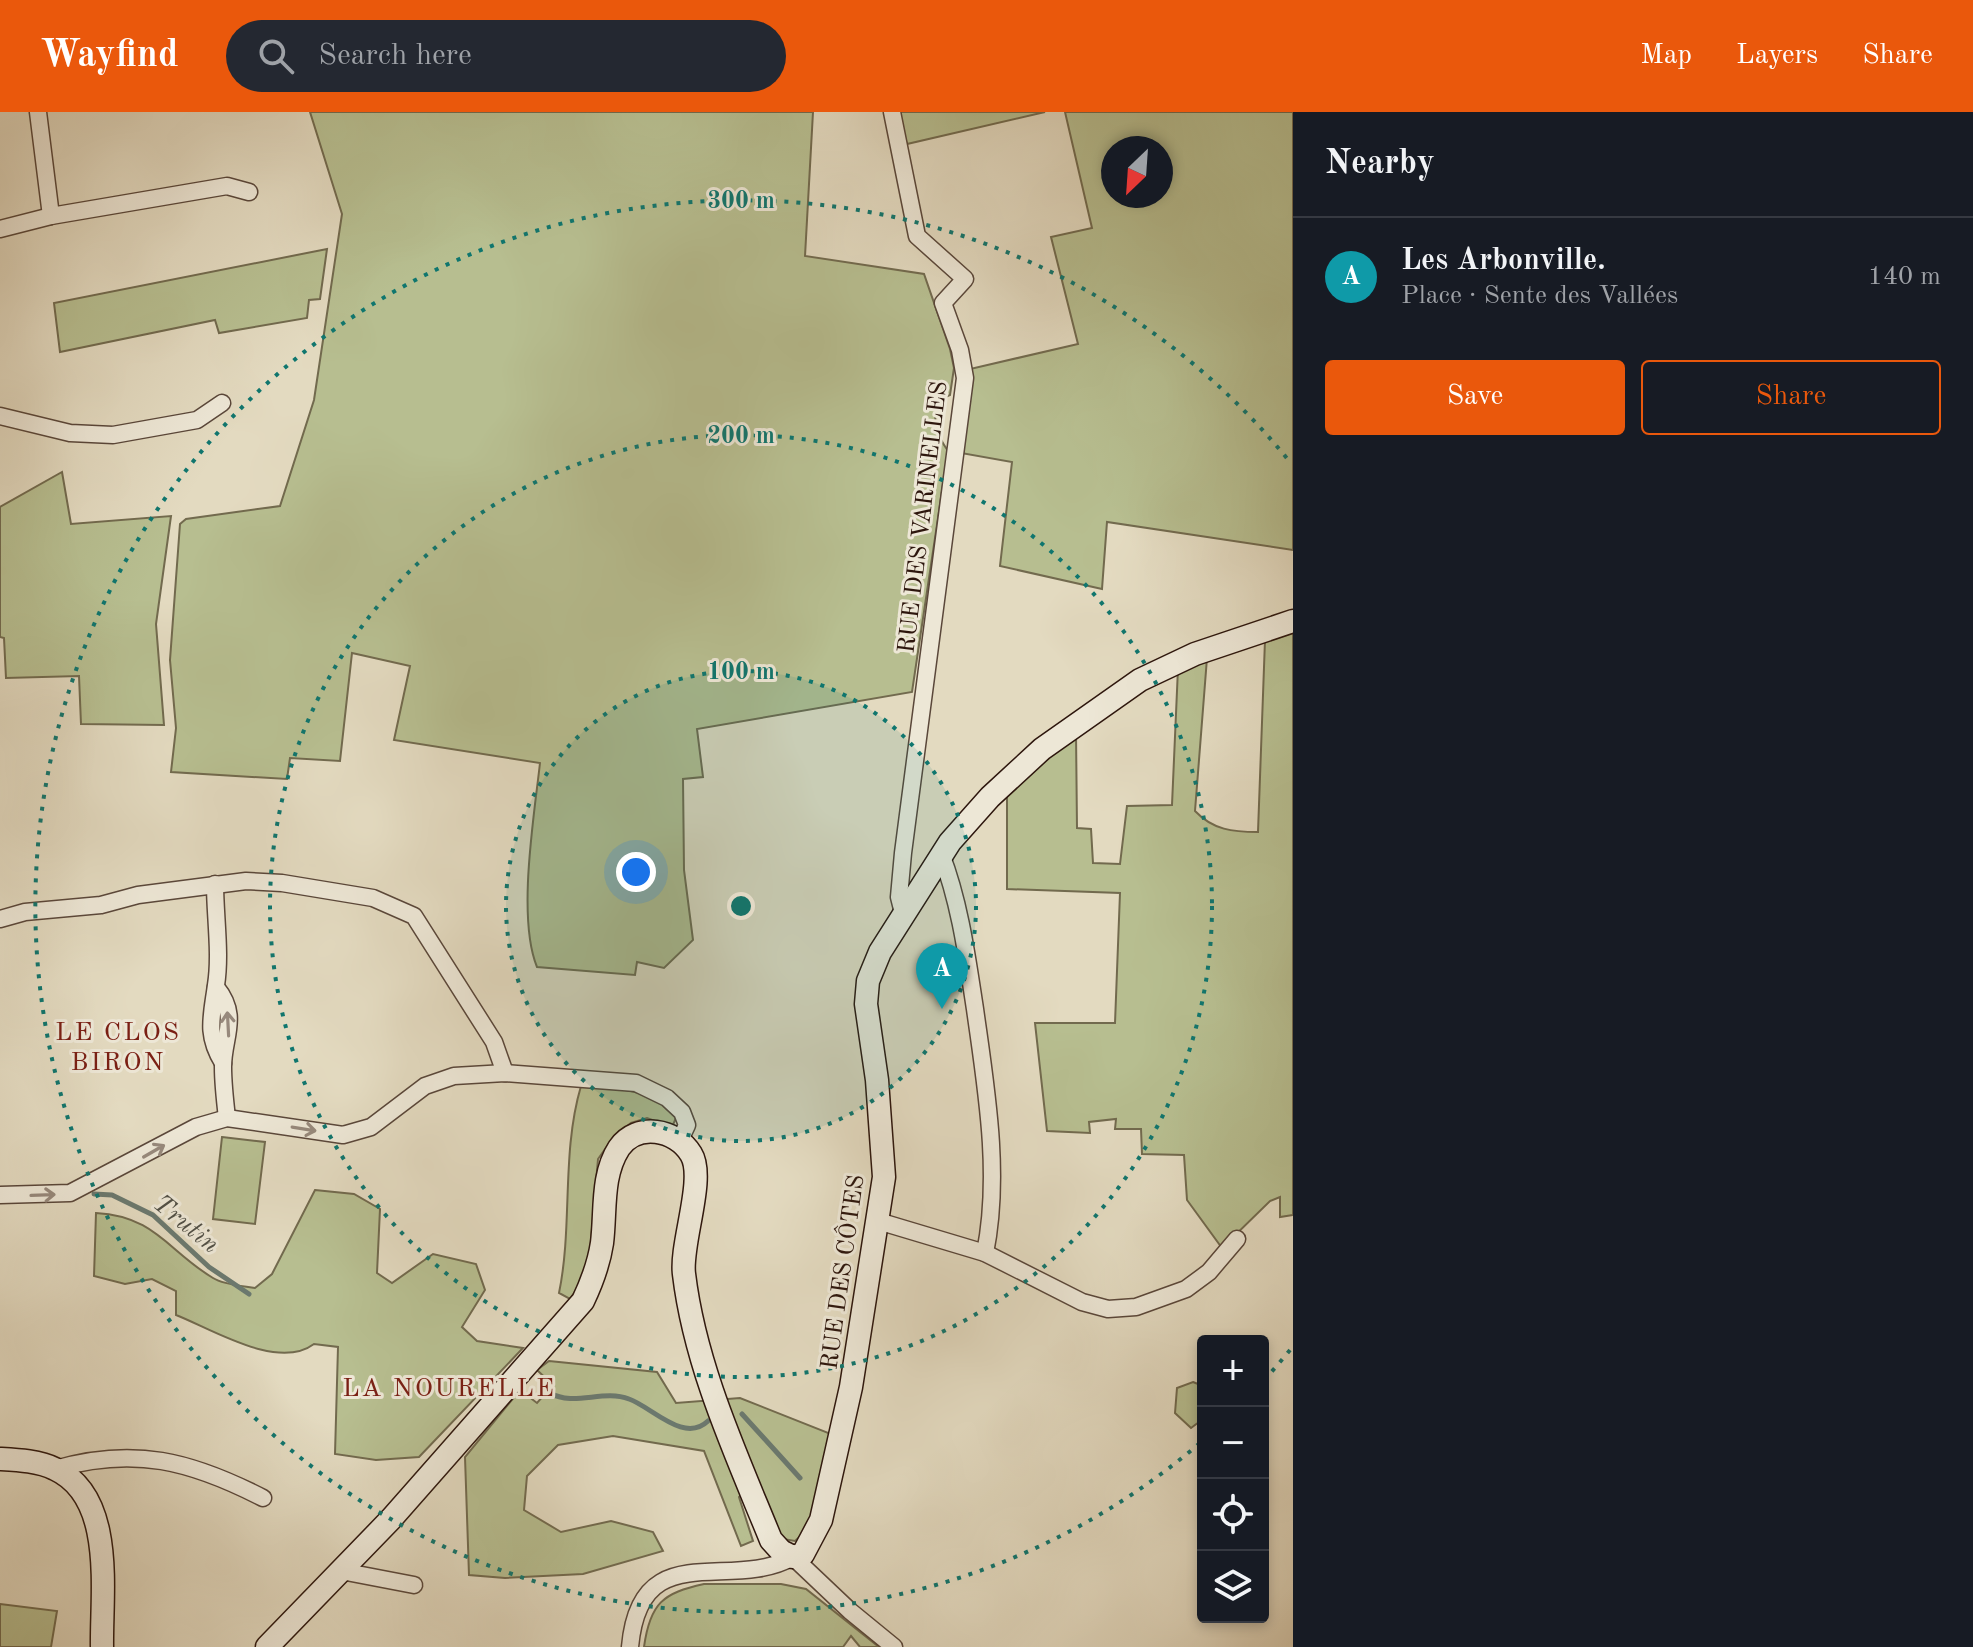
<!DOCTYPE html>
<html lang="en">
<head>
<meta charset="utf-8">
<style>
  body { margin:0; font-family:"Old Standard TT",serif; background:#242831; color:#f1f3f6 }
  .controls { position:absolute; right:24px; bottom:24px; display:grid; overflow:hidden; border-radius:8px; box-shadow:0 4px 12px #0003 }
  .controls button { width:72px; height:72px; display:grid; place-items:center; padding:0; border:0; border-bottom:2px solid #363941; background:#171b24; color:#f1f3f6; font:40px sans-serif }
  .compass { position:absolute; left:1101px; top:24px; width:72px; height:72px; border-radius:50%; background:#171b24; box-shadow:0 4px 12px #0003; rotate:205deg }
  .you { position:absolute; left:636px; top:760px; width:28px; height:28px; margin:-20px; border:6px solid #fff; border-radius:50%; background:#1a73e8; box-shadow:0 0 0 12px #1a73e833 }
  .badge { display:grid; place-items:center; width:52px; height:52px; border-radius:50%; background:#ea580c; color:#fff; font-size:26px; font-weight:700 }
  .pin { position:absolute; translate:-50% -66px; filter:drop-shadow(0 2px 4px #0008) }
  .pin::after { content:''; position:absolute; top:42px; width:28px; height:24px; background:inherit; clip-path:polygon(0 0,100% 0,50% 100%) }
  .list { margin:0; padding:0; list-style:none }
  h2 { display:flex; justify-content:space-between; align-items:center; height:104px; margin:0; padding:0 32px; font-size:34px }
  h2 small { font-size:26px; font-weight:400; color:#9ea1a6 }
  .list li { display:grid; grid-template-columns:52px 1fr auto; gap:24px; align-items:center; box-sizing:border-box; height:120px; padding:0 32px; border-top:2px solid #363941 }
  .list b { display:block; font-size:30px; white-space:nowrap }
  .list p { margin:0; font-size:26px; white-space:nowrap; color:#9ea1a6 }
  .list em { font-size:26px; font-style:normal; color:#9ea1a6 }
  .actions { display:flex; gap:16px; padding:24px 32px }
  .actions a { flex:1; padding:18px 0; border:2px solid #ea580c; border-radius:8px; text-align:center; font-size:28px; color:#ea580c }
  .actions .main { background:#ea580c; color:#fff }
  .icon { flex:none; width:44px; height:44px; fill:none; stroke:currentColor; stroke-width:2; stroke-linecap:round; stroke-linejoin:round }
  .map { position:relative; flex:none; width:1293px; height:1535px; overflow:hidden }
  header { display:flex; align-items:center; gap:48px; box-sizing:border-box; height:112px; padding:0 40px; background:#ea580c; color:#fff }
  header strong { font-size:38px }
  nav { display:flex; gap:44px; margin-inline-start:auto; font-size:28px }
  .search { width:560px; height:72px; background:#242831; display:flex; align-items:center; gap:20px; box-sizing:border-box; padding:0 28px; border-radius:44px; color:#9ea1a6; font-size:30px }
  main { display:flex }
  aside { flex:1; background:#171b24 }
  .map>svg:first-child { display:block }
  .green { fill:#b7be90; stroke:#726a4e; stroke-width:2; fill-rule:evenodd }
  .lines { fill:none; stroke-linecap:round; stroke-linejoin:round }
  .stream { stroke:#6b796f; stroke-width:5 }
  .street-casing { stroke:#5a473a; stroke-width:19 }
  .secondary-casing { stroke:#2d160d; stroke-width:25 }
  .street { stroke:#ede7d6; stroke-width:16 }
  .secondary { stroke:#ede7d6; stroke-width:22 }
  .oneway { stroke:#97897c }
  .ring { fill:none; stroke:#0f766e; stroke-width:4; stroke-dasharray:4 8 }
  .labels { text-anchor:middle; stroke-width:6; stroke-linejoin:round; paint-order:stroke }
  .street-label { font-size:24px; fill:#2d160d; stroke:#ede7d6 }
  .neighbourhood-label { font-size:26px; letter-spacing:2px; fill:#7a1f14; stroke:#ede7d6 }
  .water-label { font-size:26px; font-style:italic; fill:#515046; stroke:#ede7d6 }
  .centre { fill:#0f766e; stroke:#ede7d6; stroke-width:4 }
  .ring-label { font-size:24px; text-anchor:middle; font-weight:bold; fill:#0f766e; stroke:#ede7d6; stroke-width:6; stroke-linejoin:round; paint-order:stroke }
</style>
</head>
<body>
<header>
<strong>Wayfind</strong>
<div class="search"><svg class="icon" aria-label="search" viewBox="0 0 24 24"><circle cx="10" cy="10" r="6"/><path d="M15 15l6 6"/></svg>Search here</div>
<nav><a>Map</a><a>Layers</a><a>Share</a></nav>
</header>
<main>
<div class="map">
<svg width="1293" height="1535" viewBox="0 0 1293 1535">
  <rect width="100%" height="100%" fill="#e3dac0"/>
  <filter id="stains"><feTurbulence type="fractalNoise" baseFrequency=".0025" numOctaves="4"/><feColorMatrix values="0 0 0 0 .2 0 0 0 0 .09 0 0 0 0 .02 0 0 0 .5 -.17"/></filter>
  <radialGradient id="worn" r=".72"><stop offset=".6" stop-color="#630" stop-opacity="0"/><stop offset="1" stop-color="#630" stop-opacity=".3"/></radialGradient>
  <g class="green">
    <path d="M 310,0 L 813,0 L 805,144 L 924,162 L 950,237 L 954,256 L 950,283 L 938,288 C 932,309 936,322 948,339 L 912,580 L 697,617 L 703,665 L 683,667 L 684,758 L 693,828 L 664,856 L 637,850 L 635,863 L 537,855 C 517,806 534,705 540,651 L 394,628 L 410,554 L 352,541 L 340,649 L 290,646 L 287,667 L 171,660 L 176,616 L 170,548 L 180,412 L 186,407 L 280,394 L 314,288 L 342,102 Z"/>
    <polygon points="896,0 1045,0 907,32"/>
    <path d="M 1065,0 L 1293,0 L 1293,438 L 1107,410 L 1102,477 L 1000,454 L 1012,350 L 961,341 L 970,257 L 1078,232 L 1051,125 L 1092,116 ZM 1113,36 L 1161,36 L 1161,84 L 1113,84 Z"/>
    <polygon points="327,137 320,187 309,188 307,206 219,221 215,208 60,240 54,191"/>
    <polygon points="62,360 71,412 171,404 156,512 164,613 81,612 79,564 6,566 4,526 0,525 0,395"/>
    <path d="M 1293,518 L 1293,1103 L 1280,1105 L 1280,1085 L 1270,1089 L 1222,1136 L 1187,1088 L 1184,1043 L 1142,1042 L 1141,1017 L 1115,1017 L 1116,1007 L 1089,1010 L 1090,1021 L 1047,1019 L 1035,911 L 1115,911 L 1120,781 L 1007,777 L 1007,680 L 1076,621 L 1077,716 L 1091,717 L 1093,751 L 1120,752 L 1127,694 L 1172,693 L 1178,556 L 1207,546 L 1195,699 C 1213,718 1233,720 1258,720 L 1265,528 Z"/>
    <path d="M 581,974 C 615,977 654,975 676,1006 L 672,1015 L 647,1006 L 631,1011 L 613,1026 L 598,1047 L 590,1139 L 584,1166 L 570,1187 L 559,1181 C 573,1113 561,1042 581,974 Z"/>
    <polygon points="222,1025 265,1030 255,1112 213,1107"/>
    <path d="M 315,1078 L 354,1082 L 380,1097 L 377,1161 L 392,1171 L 433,1142 L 476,1152 L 485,1178 L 462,1215 L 477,1229 L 523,1236 L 419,1345 L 376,1348 L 335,1342 L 338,1235 L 314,1232 C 278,1259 212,1217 176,1203 L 176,1179 L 152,1167 L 125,1172 L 94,1164 L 96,1101 C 155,1104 168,1139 213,1166 C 224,1173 243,1174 255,1176 L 272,1162 Z"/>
    <path d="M 549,1249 L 657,1260 L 676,1291 L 740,1286 L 831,1322 C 824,1355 822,1406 795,1429 L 777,1426 L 753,1372 L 739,1385 L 753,1429 L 741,1434 L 704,1339 L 613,1324 L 558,1333 L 527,1364 L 524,1398 L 561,1420 L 611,1409 L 653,1420 L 663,1439 L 583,1462 L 505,1466 L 469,1463 L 465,1345 L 520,1278 L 537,1291 L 553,1273 L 537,1258 Z"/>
    <polygon points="1193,1270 1203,1274 1203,1307 1191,1316 1175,1301 1177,1276"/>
    <path d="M 704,1472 L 781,1472 L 806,1477 L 879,1535 L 860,1535 L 851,1524 L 843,1535 L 644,1535 C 650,1491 663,1481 704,1472 Z"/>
    <polygon points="0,1492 57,1499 51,1535 0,1535"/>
  </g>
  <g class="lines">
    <g class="stream">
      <polyline points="94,1082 112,1083 153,1103 209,1155 249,1182"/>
      <path d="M 550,1281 C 574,1295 603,1277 629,1287 C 652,1295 684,1332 708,1309"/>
      <polyline points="742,1302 800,1366"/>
    </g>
    <defs>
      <g id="street">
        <polyline points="38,0 51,104"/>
        <polyline points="892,0 917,124 965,167 943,191 960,238 965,266 903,741 899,785 903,801"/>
        <polyline points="0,117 51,104 227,74 249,80"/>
        <polyline points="0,304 70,321 113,323 197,308 222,291"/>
        <path d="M 941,742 C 960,791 967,845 975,897 C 986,976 1001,1062 985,1141"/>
        <path d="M 215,772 C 215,804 221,842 216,873 C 212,904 205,922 223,951"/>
        <polyline points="0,807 25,800 101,793 138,783 246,769 282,771 373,786 414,804 494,930 505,961"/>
        <path d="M 216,875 C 240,904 223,925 223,955 C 223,972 225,989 227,1006"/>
        <polyline points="0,1083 70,1081 196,1015 227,1006 343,1023 371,1015 425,974 454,964 505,961 636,971 667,986 682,1000 687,1013 680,1028"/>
        <polyline points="878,1109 985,1141 1082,1190 1108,1197 1136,1195 1186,1177 1209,1160 1237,1127"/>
        <path d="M 55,1357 C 134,1334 191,1349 263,1386"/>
        <polyline points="341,1459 414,1473"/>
        <path d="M 630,1535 C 640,1422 729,1481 793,1445 L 850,1499 L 894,1535"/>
      </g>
      <g id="secondary">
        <path d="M 0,1347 C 18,1348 39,1349 55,1357 C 116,1385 101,1481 102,1535"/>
        <path d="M 267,1535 L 391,1407 L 583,1189 C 592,1170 599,1151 602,1131 C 606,1099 601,1064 619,1036 C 637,1010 676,1017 691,1042 C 706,1066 680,1132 684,1162 C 695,1254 736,1342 771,1428 L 781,1439 L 793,1445 L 803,1442 L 821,1408 L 851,1275 L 884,1065 L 877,968 L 866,892 L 868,869 L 880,840 L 950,730 L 990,685 L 1042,637 L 1140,568 L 1195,542 L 1293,509"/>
      </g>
    </defs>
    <use href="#street" class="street-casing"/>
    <use href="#secondary" class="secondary-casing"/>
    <use href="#street" class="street"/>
    <use href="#secondary" class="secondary"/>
  </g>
  <defs><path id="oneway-shaft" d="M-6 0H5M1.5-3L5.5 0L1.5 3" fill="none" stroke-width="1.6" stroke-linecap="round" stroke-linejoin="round" transform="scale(2)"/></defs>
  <g class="oneway">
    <use href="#oneway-shaft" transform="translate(228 912) rotate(-93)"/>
    <use href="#oneway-shaft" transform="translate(304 1017) rotate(9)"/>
    <use href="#oneway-shaft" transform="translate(154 1039) rotate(-30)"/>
    <use href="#oneway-shaft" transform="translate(43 1083) rotate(-2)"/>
  </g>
  <circle cx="741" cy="794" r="235" fill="#0f766e" fill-opacity=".12"/>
  <g class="ring">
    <circle cx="741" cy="794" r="235"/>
    <circle cx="741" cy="794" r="471"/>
    <path d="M1290 1238A706 706 0 0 1 1266 1266M1200 1331A706 706 0 1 1 1290 350"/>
  </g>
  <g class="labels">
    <g class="street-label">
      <text transform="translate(922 405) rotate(-83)" y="8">RUE DES VARINELLES</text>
      <text transform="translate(842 1160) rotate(-82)" y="8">RUE DES CÔTES</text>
    </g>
    <g class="neighbourhood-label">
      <text x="118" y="928">LE CLOS<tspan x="118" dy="30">BIRON</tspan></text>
      <text x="449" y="1284">LA NOURELLE</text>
    </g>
    <g class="water-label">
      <text transform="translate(187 1111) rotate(39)" y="9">Trutin</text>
    </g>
  </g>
  <circle cx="741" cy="794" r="12" class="centre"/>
  <g class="ring-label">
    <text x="741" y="96">300 m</text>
    <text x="741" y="331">200 m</text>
    <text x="741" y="567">100 m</text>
  </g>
  <rect width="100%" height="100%" filter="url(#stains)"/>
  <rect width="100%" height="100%" fill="url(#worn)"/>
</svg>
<div class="controls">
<button>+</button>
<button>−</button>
<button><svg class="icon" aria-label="locate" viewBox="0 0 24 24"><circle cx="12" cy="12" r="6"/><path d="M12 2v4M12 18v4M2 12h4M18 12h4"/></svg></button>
<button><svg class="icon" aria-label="layers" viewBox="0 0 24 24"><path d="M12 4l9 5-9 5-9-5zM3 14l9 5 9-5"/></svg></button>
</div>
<svg class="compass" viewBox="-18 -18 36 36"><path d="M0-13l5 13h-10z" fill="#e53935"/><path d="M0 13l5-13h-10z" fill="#9ea1a6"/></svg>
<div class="you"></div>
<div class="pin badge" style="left:942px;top:897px;background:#0f9aa8">A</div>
</div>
<aside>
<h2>Nearby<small></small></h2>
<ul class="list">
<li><span class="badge" style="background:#0f9aa8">A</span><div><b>Les Arbonville.</b><p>Place · Sente des Vallées</p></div><em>140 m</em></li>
</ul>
<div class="actions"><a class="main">Save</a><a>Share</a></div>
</aside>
</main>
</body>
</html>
